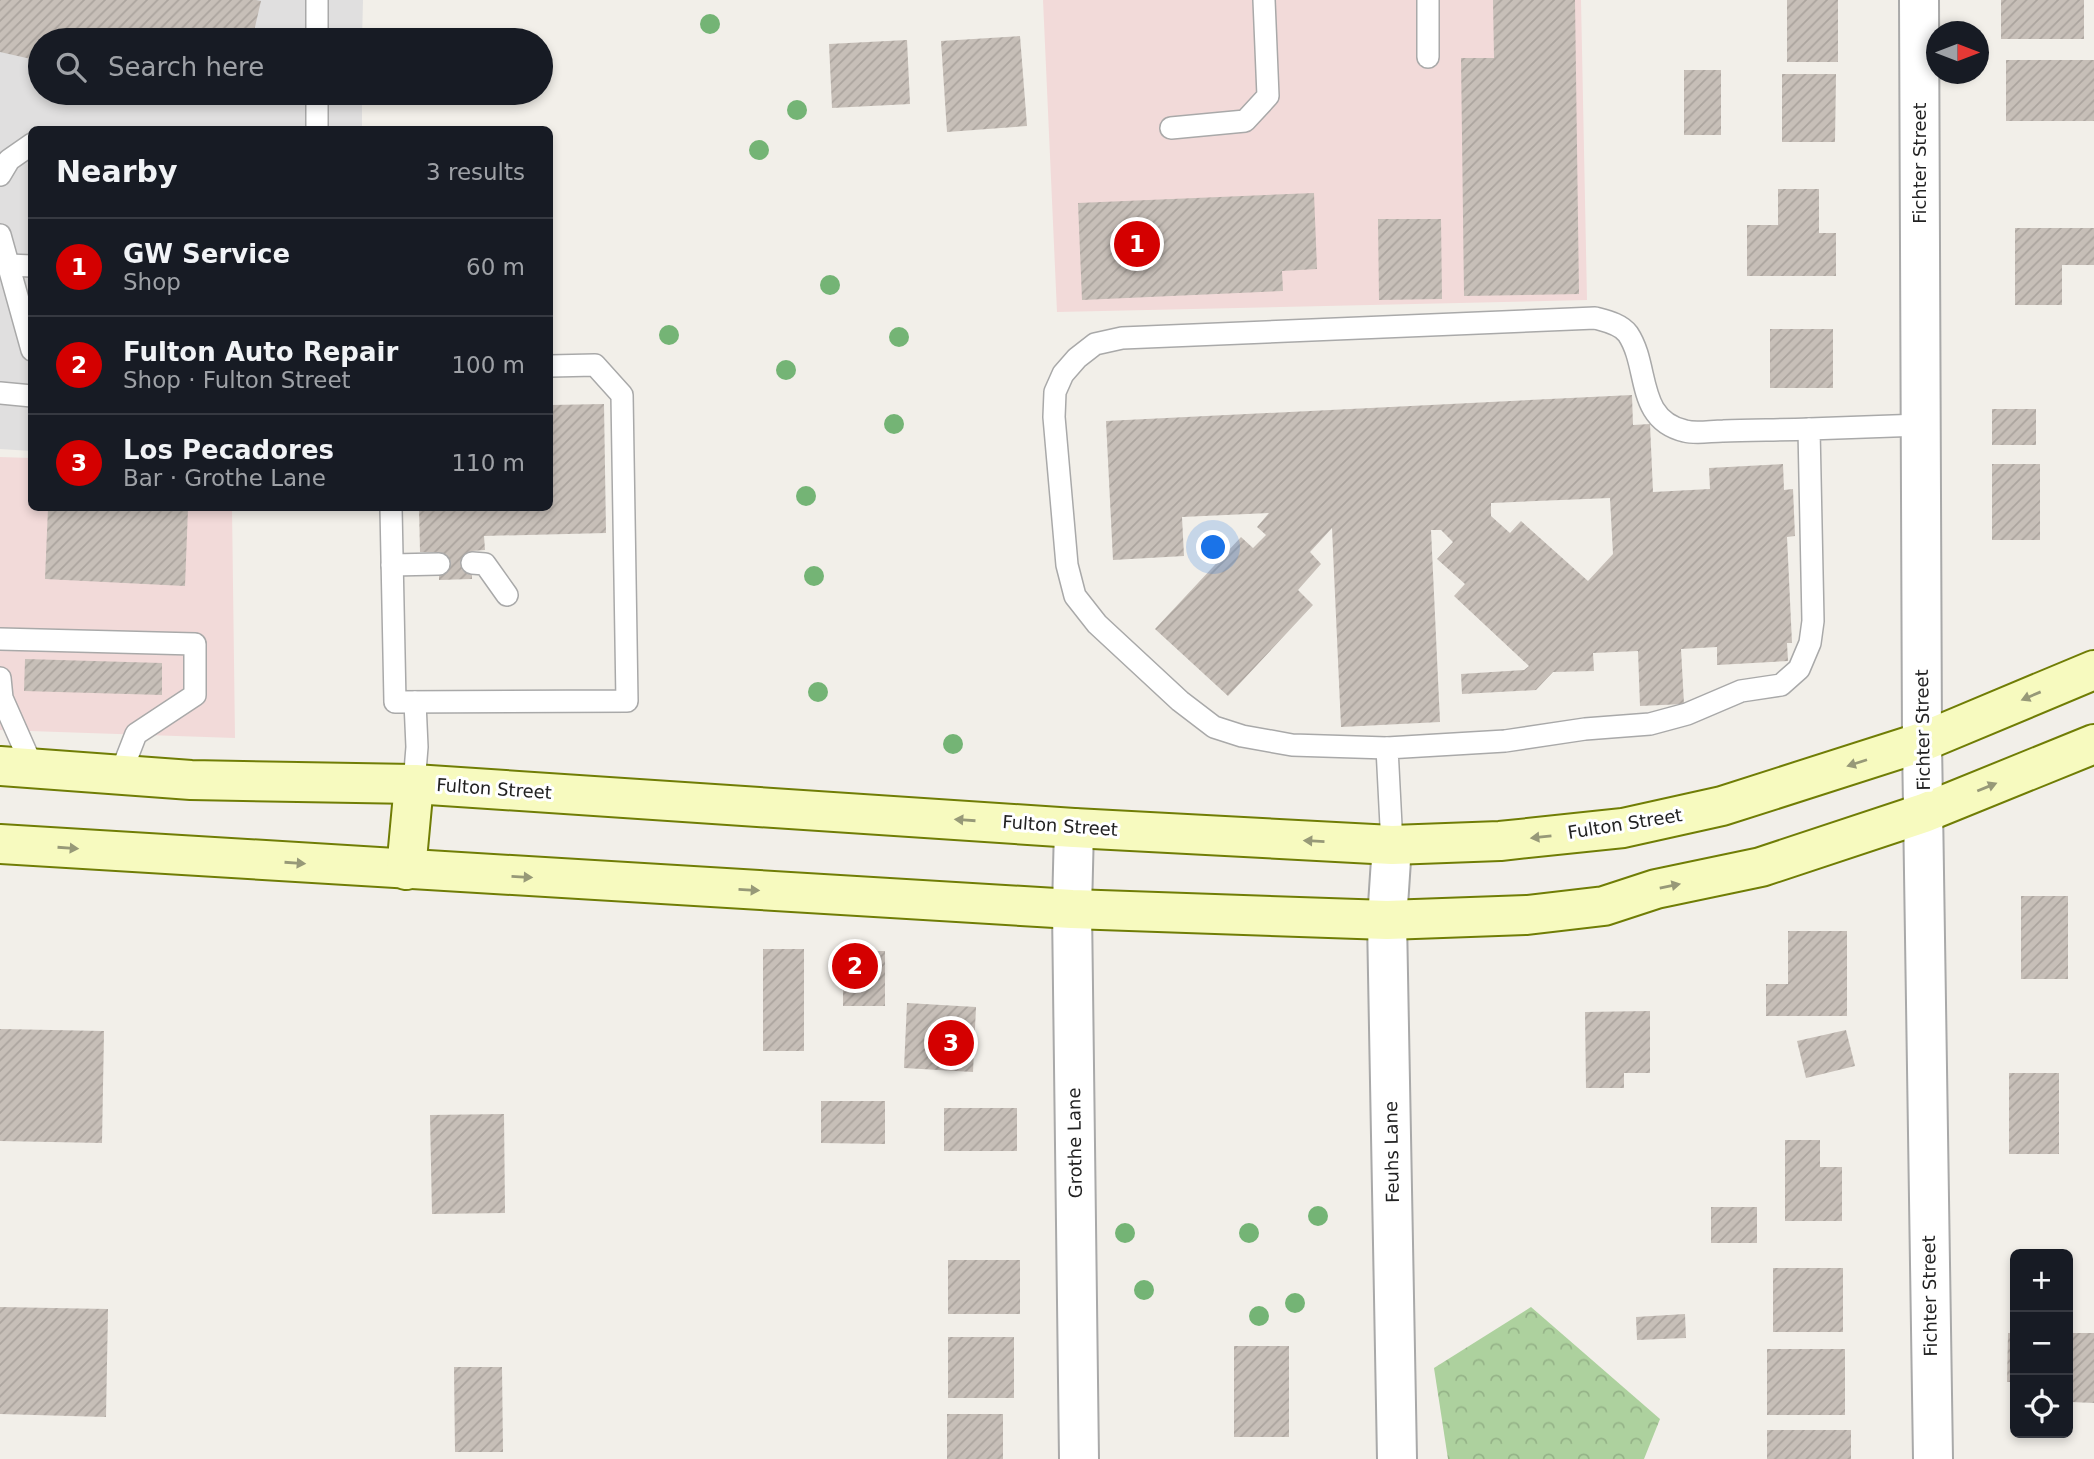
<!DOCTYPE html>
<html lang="en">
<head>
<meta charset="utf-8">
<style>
  body { margin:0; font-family:"DejaVu Sans",sans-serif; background:#20242c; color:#f1f3f6 }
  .controls { position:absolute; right:21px; bottom:21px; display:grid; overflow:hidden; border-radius:10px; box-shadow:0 4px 10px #0003 }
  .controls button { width:63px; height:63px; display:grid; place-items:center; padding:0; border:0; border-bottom:2px solid #363941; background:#171b24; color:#f1f3f6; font:35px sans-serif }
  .compass { position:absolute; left:1926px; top:21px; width:63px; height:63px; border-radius:50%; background:#171b24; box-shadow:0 4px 10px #0003; rotate:90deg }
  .you { position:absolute; left:1214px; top:548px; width:24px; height:24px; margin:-18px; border:5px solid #fff; border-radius:50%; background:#1a73e8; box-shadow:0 0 0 10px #1a73e833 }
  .badge { display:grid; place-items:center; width:46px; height:46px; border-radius:50%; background:#d40000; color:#fff; font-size:23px; font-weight:700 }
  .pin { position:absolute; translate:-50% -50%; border:4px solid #fff; box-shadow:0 2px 7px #0006 }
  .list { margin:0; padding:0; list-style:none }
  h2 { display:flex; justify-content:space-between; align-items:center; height:91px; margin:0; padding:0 28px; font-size:30px }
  h2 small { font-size:23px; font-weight:400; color:#9ea1a6 }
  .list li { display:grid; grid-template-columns:46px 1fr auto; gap:21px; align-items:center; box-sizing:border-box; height:98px; padding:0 28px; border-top:2px solid #363941 }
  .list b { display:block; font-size:26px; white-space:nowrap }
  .list p { margin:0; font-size:23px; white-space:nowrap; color:#9ea1a6 }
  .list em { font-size:23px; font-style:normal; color:#9ea1a6 }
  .icon { flex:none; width:38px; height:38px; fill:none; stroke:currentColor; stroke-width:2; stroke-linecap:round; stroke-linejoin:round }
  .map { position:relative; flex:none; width:2094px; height:1459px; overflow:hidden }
  .search { position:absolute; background:#171b24; box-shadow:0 4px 10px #0003; left:28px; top:28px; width:525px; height:77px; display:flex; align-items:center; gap:18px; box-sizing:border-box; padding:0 24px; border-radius:38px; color:#9ea1a6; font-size:26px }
  .panel { position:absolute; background:#171b24; box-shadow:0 4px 10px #0003; left:28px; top:126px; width:525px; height:385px; border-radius:10px }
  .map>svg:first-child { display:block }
  .residential { fill:#e0dfdf }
  .commercial { fill:#f2dad9 }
  .forest { fill:url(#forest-crowns) }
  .building { fill:url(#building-hatch); fill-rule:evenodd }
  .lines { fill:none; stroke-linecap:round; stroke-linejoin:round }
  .lane-casing { stroke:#a9a9a9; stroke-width:24 }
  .street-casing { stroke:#a9a9a9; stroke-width:42 }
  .secondary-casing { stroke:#707d05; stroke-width:42 }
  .lane { stroke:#fff; stroke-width:21 }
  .street { stroke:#fff; stroke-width:38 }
  .secondary { stroke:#f7fabf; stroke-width:38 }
  .tree { fill:#74b475 }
  .oneway { fill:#979978 }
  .labels { text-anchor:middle; stroke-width:6; stroke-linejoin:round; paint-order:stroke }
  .street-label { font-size:18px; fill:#222; stroke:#fff }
</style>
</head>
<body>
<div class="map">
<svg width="2094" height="1459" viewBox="0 0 2094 1459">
  <defs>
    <pattern id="forest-crowns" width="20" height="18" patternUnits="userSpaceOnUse" patternTransform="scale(1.75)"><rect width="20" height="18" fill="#add19e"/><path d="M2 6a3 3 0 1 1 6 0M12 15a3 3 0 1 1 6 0" fill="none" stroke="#95b388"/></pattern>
    <pattern id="building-hatch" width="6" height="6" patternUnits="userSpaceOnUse" patternTransform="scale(1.75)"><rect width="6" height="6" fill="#c7bfb8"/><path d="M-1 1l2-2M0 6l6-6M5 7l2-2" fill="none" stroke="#aba49e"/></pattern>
  </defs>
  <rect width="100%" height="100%" fill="#f2efe9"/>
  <polygon class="residential" points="0,0 363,0 362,40 40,40 40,93 362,93 362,129 32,130 31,451 0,449"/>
  <g class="commercial">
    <polygon points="1043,0 1581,0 1587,300 1057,312"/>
    <polygon points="0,457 31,458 32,508 232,508 235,738 0,730"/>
  </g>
  <polygon class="forest" points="1531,1307 1660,1419 1644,1459 1448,1459 1434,1368"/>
  <g class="building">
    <polygon points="0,0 256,0 261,1 252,40 40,40 40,61 0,52"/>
    <polygon points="1493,0 1575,0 1579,294 1464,296 1461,58 1494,58"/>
    <rect x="1787" y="0" width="51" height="62"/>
    <rect x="2001" y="0" width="83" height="39"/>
    <polygon points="1020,36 1027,126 947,132 941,41"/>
    <polygon points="907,40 910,104 832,108 829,44"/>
    <rect x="2006" y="60" width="88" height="61"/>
    <rect x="1684" y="70" width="37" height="65"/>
    <polygon points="1782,74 1836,74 1835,142 1782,142"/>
    <polygon points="1778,189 1819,189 1819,233 1836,233 1836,276 1747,276 1747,225 1778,225"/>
    <polygon points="1314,193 1317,269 1282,271 1283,291 1082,300 1078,203"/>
    <polygon points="1378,219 1441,219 1442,299 1379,300"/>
    <polygon points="2015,228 2094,228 2094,265 2062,265 2062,305 2015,305"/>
    <rect x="1770" y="329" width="63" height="59"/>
    <path d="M 1632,395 L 1633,425 L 1650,424 L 1653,492 L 1710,489 L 1709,468 L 1783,464 L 1784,490 L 1793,489 L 1795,536 L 1787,537 L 1792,643 L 1787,643 L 1788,661 L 1717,665 L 1717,647 L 1681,649 L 1684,704 L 1640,706 L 1638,651 L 1593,653 L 1594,671 L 1553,672 L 1536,690 L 1462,694 L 1461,674 L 1524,670 L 1529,666 L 1454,596 L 1465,584 L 1437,559 L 1453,542 L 1441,530 L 1431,530 L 1440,722 L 1341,727 L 1332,528 L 1310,552 L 1321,564 L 1298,590 L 1313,605 L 1228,696 L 1155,629 L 1241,537 L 1253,548 L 1266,535 L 1257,527 L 1269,513 L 1182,517 L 1184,556 L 1113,560 L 1106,421 ZM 1610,498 L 1613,554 L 1588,581 L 1521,521 L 1510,533 L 1491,516 L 1491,503 Z"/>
    <polygon points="604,404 606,533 484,536 485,550 472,551 472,579 439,580 439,552 420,552 419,508 550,508 550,405"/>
    <rect x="1992" y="409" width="44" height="36"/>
    <rect x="1992" y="464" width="48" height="76"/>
    <polygon points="48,508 188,508 185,586 45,579"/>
    <polygon points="25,659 162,663 162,695 24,691"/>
    <rect x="2021" y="896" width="47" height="83"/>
    <polygon points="1788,931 1847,931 1847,1016 1766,1016 1766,984 1788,984"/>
    <rect x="763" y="949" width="41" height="102"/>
    <rect x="843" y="951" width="42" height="55"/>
    <polygon points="907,1003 976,1007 973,1072 904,1068"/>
    <polygon points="1650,1011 1650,1073 1624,1073 1624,1088 1586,1088 1585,1012"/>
    <polygon points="0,1029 104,1031 102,1143 0,1141"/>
    <polygon points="1846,1030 1855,1066 1806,1078 1797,1041"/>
    <rect x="2009" y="1073" width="50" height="81"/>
    <polygon points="821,1101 885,1101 885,1144 821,1143"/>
    <rect x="944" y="1108" width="73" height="43"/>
    <polygon points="504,1114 505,1213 432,1214 430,1115"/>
    <polygon points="1785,1140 1820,1140 1820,1167 1842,1167 1842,1221 1785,1221"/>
    <rect x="1711" y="1207" width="46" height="36"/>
    <rect x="948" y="1260" width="72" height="54"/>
    <rect x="2011" y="1262" width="4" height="49"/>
    <rect x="1773" y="1268" width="70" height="64"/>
    <polygon points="0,1307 108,1309 106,1417 0,1414"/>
    <polygon points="1685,1314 1686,1338 1637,1340 1636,1317"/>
    <polygon points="2008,1333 2015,1333 2015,1382 2007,1382"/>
    <polygon points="2068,1333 2094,1333 2094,1403 2071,1402 2071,1383 2068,1383"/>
    <rect x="948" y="1337" width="66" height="61"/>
    <rect x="1234" y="1346" width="55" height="91"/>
    <rect x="1767" y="1349" width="78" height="66"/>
    <polygon points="454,1367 502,1367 503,1452 455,1452"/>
    <rect x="947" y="1414" width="56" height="45"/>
    <rect x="1767" y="1430" width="84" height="29"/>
  </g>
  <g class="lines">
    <defs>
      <g id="lane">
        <polyline points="317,0 317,40"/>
        <polyline points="1428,0 1428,57"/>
        <polyline points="317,93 317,130"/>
        <polyline points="1171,128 1245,121 1268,96 1264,0"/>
        <polyline points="0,175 9,160 32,144"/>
        <polyline points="0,235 32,350"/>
        <polyline points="8,265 32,266"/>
        <polyline points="0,393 32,396"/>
        <polyline points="391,508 395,702 627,701 622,395 595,365 550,366"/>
        <polyline points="472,563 485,564 507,595"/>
        <polyline points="392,565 439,564"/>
        <polyline points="0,639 195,644 195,695 136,734 120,775"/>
        <polyline points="0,678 2,698 33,768"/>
        <path d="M 1387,748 L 1292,745 L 1242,736 L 1214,727 L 1180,701 L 1097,624 L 1075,596 L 1067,565 L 1054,417 L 1055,392 L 1063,374 L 1077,358 L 1095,344 L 1122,338 L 1595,318 C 1606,321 1621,324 1628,334 C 1650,367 1635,419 1685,431 C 1696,434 1711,431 1723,431 C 1751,430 1780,430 1809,429"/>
        <polyline points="414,784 417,747 415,702"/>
        <polyline points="1392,845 1387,748 1505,741 1585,729 1650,724 1687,714 1741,691 1781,685 1799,669 1810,643 1813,621 1809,429 1921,425"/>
      </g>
      <g id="street">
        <polyline points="1919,0 1922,742 1933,1459"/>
        <polyline points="1074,828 1072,909 1079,1459"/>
        <polyline points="1392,845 1387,920 1397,1459"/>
      </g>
      <g id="secondary">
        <polyline points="0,766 191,780 414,784 1074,828 1392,845 1500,841 1623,828 1722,806 1922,742 2094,670"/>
        <polyline points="0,844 1072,909 1387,920 1527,915 1604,906 1656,889 1761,867 1924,813 2094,744"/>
        <polyline points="406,870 414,784"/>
      </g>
    </defs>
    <use href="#lane" class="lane-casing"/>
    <use href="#street" class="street-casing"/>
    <use href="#secondary" class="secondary-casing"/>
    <use href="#lane" class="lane"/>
    <use href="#street" class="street"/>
    <use href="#secondary" class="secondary"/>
  </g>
  <g class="tree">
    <circle cx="710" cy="24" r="10"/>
    <circle cx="797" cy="110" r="10"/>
    <circle cx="759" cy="150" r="10"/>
    <circle cx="830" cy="285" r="10"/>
    <circle cx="669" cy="335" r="10"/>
    <circle cx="899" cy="337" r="10"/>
    <circle cx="786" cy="370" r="10"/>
    <circle cx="894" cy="424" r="10"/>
    <circle cx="806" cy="496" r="10"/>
    <circle cx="814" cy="576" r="10"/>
    <circle cx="818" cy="692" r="10"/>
    <circle cx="953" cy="744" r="10"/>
    <circle cx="1318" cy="1216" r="10"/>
    <circle cx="1125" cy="1233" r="10"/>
    <circle cx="1249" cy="1233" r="10"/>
    <circle cx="1144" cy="1290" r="10"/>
    <circle cx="1295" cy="1303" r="10"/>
    <circle cx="1259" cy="1316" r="10"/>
  </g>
  <defs><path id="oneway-solid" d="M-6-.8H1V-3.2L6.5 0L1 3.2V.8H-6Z" transform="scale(1.75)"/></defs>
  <g class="oneway">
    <use href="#oneway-solid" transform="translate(2031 696) rotate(157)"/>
    <use href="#oneway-solid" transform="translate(1857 763) rotate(162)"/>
    <use href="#oneway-solid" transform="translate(1987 787) rotate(-22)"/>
    <use href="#oneway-solid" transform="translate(965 820) rotate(-176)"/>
    <use href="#oneway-solid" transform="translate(1541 837) rotate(174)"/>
    <use href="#oneway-solid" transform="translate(1314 841) rotate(-177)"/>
    <use href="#oneway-solid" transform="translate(68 848) rotate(4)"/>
    <use href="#oneway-solid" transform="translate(295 863) rotate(4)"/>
    <use href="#oneway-solid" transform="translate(522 877) rotate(3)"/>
    <use href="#oneway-solid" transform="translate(1670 886) rotate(-12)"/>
    <use href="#oneway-solid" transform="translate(749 890) rotate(3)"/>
  </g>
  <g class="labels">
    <g class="street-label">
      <text transform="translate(1920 163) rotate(-90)" y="6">Fichter Street</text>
      <text transform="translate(1923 730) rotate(-91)" y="6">Fichter Street</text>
      <text transform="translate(494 789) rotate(4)" y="6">Fulton Street</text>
      <text transform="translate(1625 824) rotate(-9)" y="6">Fulton Street</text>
      <text transform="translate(1060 826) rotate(4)" y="6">Fulton Street</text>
      <text transform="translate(1075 1143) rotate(-91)" y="6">Grothe Lane</text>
      <text transform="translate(1392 1152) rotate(-91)" y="6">Feuhs Lane</text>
      <text transform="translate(1930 1296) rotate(-91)" y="6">Fichter Street</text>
    </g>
  </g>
</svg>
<div class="controls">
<button>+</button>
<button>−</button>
<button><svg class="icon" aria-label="locate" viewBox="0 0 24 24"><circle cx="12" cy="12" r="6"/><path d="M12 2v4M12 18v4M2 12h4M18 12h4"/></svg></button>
</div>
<svg class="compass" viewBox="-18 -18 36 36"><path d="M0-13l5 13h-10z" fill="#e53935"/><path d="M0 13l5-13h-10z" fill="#9ea1a6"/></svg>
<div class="you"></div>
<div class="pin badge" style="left:1137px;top:244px">1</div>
<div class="pin badge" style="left:855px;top:966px">2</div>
<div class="pin badge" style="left:951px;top:1043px">3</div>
<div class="search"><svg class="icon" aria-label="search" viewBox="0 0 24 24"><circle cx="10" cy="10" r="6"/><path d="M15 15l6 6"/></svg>Search here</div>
<section class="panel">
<h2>Nearby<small>3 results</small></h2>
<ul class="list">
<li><span class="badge">1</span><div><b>GW Service</b><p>Shop</p></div><em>60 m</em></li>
<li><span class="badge">2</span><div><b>Fulton Auto Repair</b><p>Shop · Fulton Street</p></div><em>100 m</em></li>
<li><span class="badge">3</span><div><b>Los Pecadores</b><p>Bar · Grothe Lane</p></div><em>110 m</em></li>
</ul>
</section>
</div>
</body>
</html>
